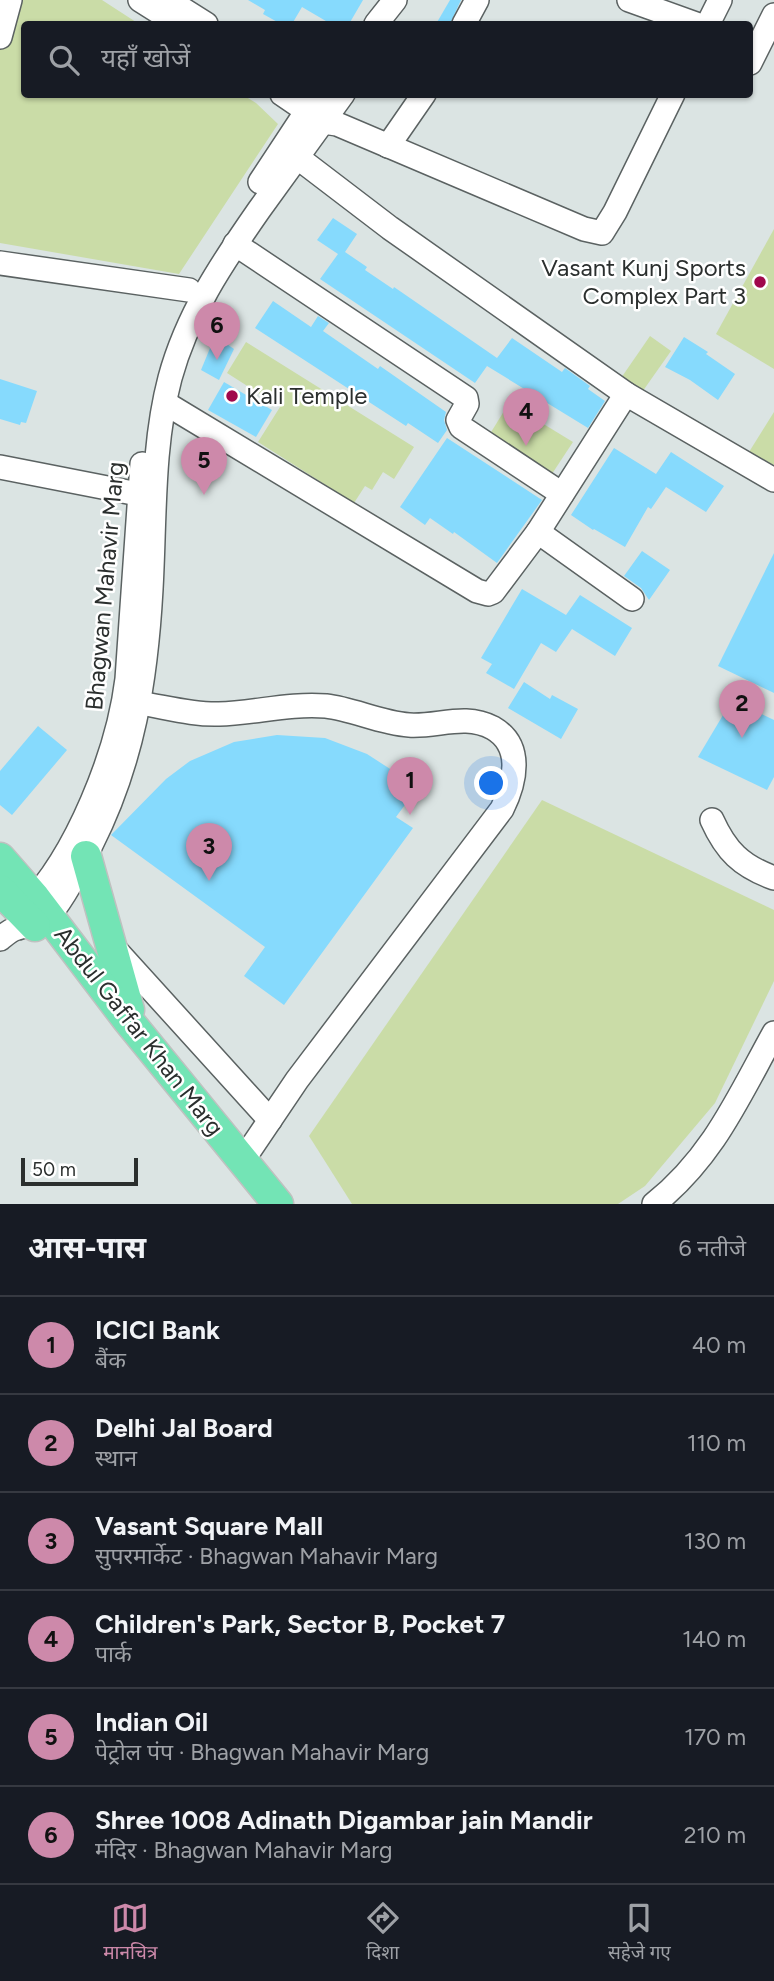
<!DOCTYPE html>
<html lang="hi">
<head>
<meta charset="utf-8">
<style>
  body { margin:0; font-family:Figtree,"Noto Sans Devanagari",sans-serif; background:#20242c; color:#f1f3f6 }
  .scale { position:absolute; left:21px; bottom:18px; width:117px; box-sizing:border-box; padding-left:7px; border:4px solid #2b2f2e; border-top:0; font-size:19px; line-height:24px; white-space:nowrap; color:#2b2f2e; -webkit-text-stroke:5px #fff; paint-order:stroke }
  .you { position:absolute; left:492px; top:784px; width:24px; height:24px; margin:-18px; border:5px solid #fff; border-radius:50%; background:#1a73e8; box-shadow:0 0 0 10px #1a73e833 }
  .badge { display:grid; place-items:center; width:46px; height:46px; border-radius:50%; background:#cd89aa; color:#111; font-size:23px; font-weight:700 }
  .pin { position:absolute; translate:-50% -58px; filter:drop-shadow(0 2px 4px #0008) }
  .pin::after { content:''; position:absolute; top:37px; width:24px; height:21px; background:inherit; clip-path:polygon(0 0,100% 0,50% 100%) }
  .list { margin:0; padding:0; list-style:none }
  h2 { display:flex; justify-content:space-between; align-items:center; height:91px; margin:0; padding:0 28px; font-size:30px }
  h2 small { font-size:23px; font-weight:400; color:#9ea1a6 }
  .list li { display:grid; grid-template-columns:46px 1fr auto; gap:21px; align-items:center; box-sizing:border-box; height:98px; padding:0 28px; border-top:2px solid #363941 }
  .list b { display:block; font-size:26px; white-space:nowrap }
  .list p { margin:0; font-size:23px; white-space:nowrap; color:#9ea1a6 }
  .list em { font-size:23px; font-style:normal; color:#9ea1a6 }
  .icon { flex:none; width:38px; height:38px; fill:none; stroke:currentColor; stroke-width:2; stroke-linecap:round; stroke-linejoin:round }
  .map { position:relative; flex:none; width:774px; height:1204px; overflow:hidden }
  .search { position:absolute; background:#171b24; box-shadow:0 2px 5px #0004; left:21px; right:21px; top:21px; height:77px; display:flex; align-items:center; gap:18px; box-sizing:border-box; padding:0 24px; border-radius:7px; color:#9ea1a6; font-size:26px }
  .sheet { height:679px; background:#171b24 }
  nav { display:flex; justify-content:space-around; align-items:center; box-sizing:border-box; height:98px; border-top:2px solid #363941; background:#171b24; font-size:19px; color:#9ea1a6 }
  nav a { display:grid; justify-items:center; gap:4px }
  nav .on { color:#cd89aa }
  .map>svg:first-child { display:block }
  .green { fill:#cadca7 }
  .building { fill:#86dafd }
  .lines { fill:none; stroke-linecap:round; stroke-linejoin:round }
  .minor-casing { stroke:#5b6262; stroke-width:26 }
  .major-casing { stroke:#bfc1c0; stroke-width:33 }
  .minor { stroke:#fff; stroke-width:23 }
  .major { stroke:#73e4b5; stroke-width:30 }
  .poi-dot { fill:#a0084c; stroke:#fff; stroke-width:2.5 }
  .labels { text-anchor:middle; stroke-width:5; stroke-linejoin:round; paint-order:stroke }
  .poi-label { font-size:24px; fill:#2b2f2e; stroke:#fff; text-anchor:end }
  .street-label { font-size:24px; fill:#2b2f2e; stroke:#fff }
</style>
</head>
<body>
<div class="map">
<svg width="774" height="1204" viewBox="0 0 774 1204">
  <rect width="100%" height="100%" fill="#dbe4e3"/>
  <g class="green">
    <polygon points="11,0 102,0 139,24 24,24 24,94 243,95 256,103 278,124 179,274 0,243 0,45"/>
    <polygon points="774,229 774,369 716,334"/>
    <polygon points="650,336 671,351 640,395 619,381"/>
    <polygon points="246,342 414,447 394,479 383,472 372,490 365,486 354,503 258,442 280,407 227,373"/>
    <polygon points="509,403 573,442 542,489 480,450"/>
    <polygon points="774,412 774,465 749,452"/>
    <polygon points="542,800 774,910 774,981 715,1103 645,1186 618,1204 352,1204 309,1136"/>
  </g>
  <g class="building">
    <polygon points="248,0 363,0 349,24 331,24 302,7 292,24 281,24 263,14 265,10"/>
    <polygon points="450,0 461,0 450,24 436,24"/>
    <polygon points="333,218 357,234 345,252 367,267 365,270 393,289 394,287 497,358 512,338 562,372 565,368 590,386 588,389 605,401 588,428 487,366 475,383 320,279 338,254 317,240"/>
    <polygon points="273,301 311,327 318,316 329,323 323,331 378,369 380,366 446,412 444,420 447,430 438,443 408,423 406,426 255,328"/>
    <polygon points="215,336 234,349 219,380 201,370"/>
    <polygon points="684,337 708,352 706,354 735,374 718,400 690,380 665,367"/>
    <polygon points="0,379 37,391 26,423 21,422 20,425 0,419"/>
    <polygon points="224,382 272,410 256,437 208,410"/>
    <polygon points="447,438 542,500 497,563 454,532 453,534 430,518 425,525 400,507"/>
    <polygon points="614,448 656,474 671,452 724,486 706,512 666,487 651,509 648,507 625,547 594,529 593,530 571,515"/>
    <polygon points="642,551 670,570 649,600 641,588 624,576"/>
    <polygon points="774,553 774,693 718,666"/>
    <polygon points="522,589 566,615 580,595 632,628 615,656 572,629 556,652 541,643 514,689 486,673 492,664 481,658"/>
    <polygon points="524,682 550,699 552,695 578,709 561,739 508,708"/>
    <polygon points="732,700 774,720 774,777 767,790 698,757"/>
    <polygon points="38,726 67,750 12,815 0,805 0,771"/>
    <polygon points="277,735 325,738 367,754 418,787 396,817 413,828 284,1005 244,976 265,947 111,835 166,779 190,761 234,742"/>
  </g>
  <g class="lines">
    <defs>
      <g id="minor">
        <polyline points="140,0 178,24"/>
        <polyline points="168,0 206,24"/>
        <polyline points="629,0 696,24"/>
        <polyline points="376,24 395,0"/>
        <polyline points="464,24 477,0"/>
        <polyline points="708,24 720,0"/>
        <polyline points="0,37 10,0"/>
        <polyline points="750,63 774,15"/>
        <polyline points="282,94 323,122 337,124 584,229 602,233 615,212 673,94"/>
        <polyline points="388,146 424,94"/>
        <polyline points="297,157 390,228 626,394 774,480"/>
        <polyline points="260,182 318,94"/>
        <polyline points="235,244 466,398 467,404 458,420 461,427 562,494"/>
        <polyline points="0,263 189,290"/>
        <polyline points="165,403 477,591 488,594 493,592 538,532 626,394"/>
        <polyline points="0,467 138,494 152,493"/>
        <polyline points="538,532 632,599"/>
        <path d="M 139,703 C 165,707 193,715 219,714 C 255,713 289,703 326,706 C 353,709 380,723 409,725 C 438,727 465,713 493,728 C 524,746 515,783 502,809 L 297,1080 L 243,1160"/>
        <path d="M 712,820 C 726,851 741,866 774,878"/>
        <path d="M 25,908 C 77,856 118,752 127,679 L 142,464"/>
        <path d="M 0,939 C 5,935 11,929 18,928 C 29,924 37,925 47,917 C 61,904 82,863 91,845 C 133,762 146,680 151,589 C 155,518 152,446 170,378 C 187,315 222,263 259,210 C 287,171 315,133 343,94"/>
        <polyline points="113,947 270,1120"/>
        <path d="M 654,1204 C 713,1157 738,1098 774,1033"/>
      </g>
      <g id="major">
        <polyline points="86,856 129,1010"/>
        <polyline points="0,858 35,898 127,1019 278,1204"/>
        <polyline points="0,890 35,926"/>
      </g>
    </defs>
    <use href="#minor" class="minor-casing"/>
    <use href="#major" class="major-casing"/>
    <use href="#minor" class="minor"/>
    <use href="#major" class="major"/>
  </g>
  <g class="poi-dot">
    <circle cx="760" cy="282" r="7"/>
    <circle cx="232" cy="396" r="7"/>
  </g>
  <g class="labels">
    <g class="poi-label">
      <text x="746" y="276">Vasant Kunj Sports<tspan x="746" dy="28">Complex Part 3</tspan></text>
      <text x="246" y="404" text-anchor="start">Kali Temple</text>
    </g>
    <g class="street-label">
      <text transform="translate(105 586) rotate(-85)" y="8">Bhagwan Mahavir Marg</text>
      <text transform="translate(139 1031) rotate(52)" y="8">Abdul Gaffar Khan Marg</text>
    </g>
  </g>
</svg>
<div class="scale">50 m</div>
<div class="you"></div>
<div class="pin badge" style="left:410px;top:815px">1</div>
<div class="pin badge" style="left:742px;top:738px">2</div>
<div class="pin badge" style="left:209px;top:881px">3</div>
<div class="pin badge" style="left:526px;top:446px">4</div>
<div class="pin badge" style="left:204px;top:495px">5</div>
<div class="pin badge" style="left:217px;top:360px">6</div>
<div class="search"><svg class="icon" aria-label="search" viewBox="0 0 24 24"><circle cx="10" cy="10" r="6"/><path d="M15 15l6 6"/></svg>यहाँ खोजें</div>
</div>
<section class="sheet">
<h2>आस-पास<small>6 नतीजे</small></h2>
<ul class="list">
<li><span class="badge">1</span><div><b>ICICI Bank</b><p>बैंक</p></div><em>40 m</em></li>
<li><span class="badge">2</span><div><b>Delhi Jal Board</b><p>स्थान</p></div><em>110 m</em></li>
<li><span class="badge">3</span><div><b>Vasant Square Mall</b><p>सुपरमार्केट · Bhagwan Mahavir Marg</p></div><em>130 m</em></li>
<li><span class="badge">4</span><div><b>Children's Park, Sector B, Pocket 7</b><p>पार्क</p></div><em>140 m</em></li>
<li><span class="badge">5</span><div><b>Indian Oil</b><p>पेट्रोल पंप · Bhagwan Mahavir Marg</p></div><em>170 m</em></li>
<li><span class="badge">6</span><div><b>Shree 1008 Adinath Digambar jain Mandir</b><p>मंदिर · Bhagwan Mahavir Marg</p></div><em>210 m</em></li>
</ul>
</section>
<nav>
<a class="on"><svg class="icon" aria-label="map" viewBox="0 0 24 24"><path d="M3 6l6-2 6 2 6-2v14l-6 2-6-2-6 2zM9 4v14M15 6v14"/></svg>मानचित्र</a>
<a><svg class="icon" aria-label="directions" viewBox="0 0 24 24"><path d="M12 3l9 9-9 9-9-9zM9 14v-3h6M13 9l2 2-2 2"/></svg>दिशा</a>
<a><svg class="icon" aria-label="saved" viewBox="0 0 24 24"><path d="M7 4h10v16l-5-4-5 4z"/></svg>सहेजे गए</a>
</nav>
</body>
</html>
